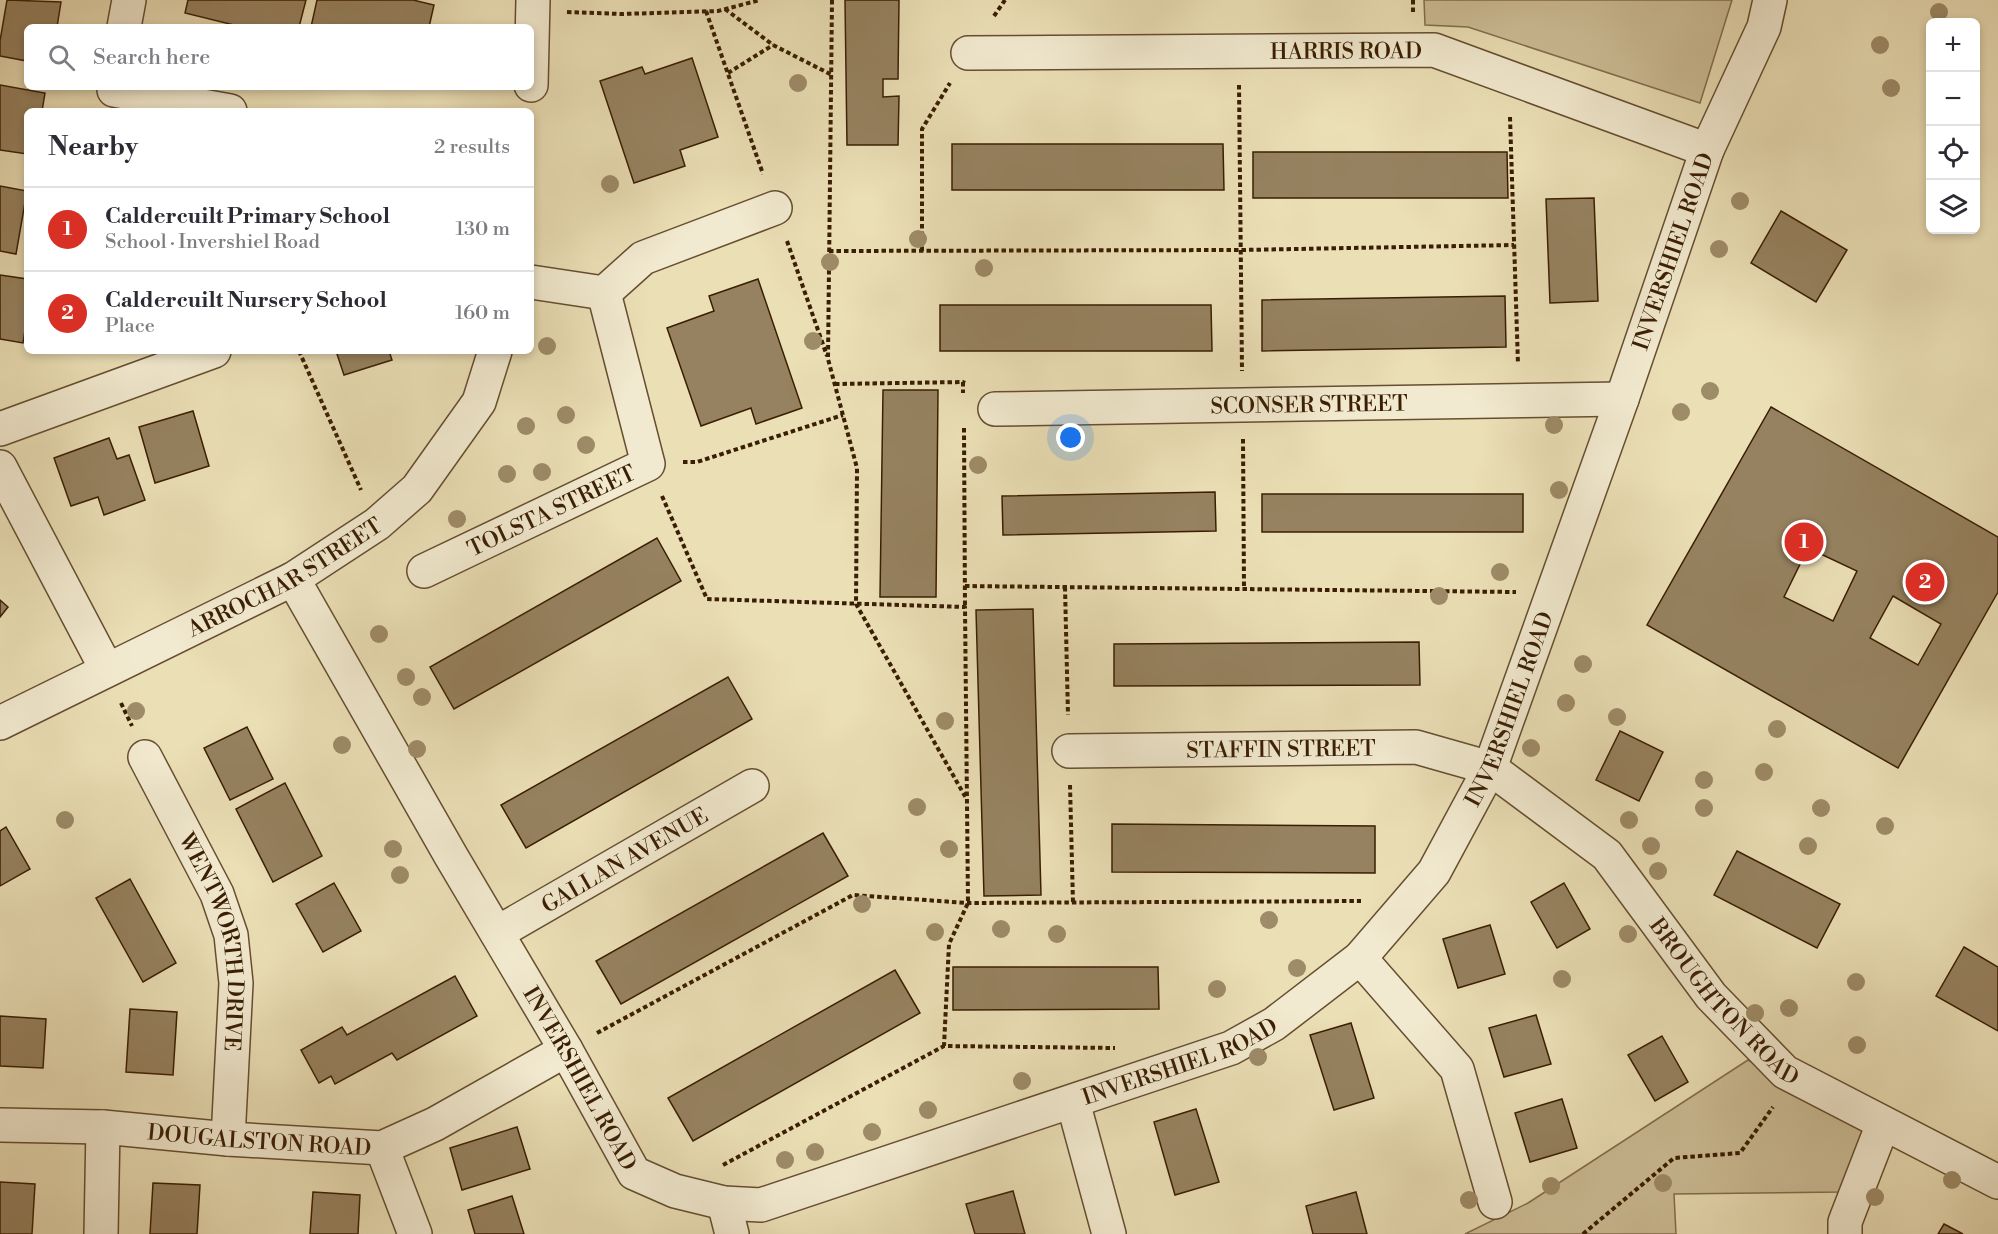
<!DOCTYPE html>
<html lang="en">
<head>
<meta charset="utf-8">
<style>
  body { margin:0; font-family:"Libre Bodoni",serif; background:#f7f7f7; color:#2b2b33 }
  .controls { position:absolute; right:18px; top:18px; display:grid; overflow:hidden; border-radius:9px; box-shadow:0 3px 9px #0003 }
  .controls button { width:54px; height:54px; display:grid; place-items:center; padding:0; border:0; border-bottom:2px solid #e1e1e2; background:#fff; color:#2b2b33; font:30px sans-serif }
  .you { position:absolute; left:1071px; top:438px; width:21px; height:21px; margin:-15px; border:4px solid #fff; border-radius:50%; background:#1a73e8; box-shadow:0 0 0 9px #1a73e833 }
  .badge { display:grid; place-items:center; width:39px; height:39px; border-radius:50%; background:#d93025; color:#fff; font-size:20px; font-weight:700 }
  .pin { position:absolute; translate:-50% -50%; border:3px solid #fff; box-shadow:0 2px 6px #0006 }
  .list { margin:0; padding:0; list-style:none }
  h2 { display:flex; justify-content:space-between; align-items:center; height:78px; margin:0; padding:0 24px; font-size:26px }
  h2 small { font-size:20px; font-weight:400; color:#7c7c81 }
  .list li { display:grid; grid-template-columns:39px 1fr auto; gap:18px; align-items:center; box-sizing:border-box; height:84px; padding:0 24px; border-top:2px solid #e1e1e2 }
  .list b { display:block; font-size:22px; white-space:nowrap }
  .list p { margin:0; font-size:20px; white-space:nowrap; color:#7c7c81 }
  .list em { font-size:20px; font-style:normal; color:#7c7c81 }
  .icon { flex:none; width:33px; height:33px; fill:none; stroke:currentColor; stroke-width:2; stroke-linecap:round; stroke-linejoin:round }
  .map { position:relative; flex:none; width:1998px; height:1234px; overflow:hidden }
  .search { position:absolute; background:#fff; box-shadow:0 3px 9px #0003; left:24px; top:24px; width:510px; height:66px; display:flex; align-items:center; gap:15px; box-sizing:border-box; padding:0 21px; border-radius:9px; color:#7c7c81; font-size:22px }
  .panel { position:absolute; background:#fff; box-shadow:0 3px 9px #0003; left:24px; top:108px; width:510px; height:246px; border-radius:9px }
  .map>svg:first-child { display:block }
  .green { fill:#cdbe98; stroke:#846e4e; stroke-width:1.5 }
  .building { fill:#968260; stroke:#3a1e03; stroke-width:1.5; fill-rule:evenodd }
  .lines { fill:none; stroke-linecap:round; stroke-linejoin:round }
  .minor-casing { stroke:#664e30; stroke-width:36 }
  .path { stroke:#3a1e03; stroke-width:4; stroke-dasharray:4.5 3; stroke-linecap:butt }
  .minor { stroke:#f2ead0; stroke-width:33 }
  .tree { fill:#9e8b68 }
  .labels { text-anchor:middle; stroke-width:6; stroke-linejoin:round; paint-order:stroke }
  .street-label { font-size:22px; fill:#3a1e03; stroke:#f2ead0 }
</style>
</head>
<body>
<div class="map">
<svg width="1998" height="1234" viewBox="0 0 1998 1234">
  <rect width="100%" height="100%" fill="#ebdfb6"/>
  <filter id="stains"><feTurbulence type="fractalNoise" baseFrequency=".00333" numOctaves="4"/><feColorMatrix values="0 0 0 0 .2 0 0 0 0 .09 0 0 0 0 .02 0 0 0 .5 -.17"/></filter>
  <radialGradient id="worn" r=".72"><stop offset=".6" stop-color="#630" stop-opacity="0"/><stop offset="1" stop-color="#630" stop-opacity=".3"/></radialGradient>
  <g class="green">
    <polygon points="1424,0 1732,0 1700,103 1468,27 1425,25"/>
    <polygon points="1748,1060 1867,1129 1840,1192 1674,1194 1676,1234 1465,1234 1528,1203"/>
  </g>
  <g class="building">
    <polygon points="7,0 61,2 57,27 27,27 27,61 0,56 0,41"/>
    <polygon points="188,0 306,0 299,27 242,27 185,13"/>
    <polygon points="317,0 413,0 434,5 429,27 311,27"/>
    <polygon points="845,0 899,0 898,79 883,79 883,97 899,96 898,145 847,145"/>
    <polygon points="692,58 718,137 680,150 685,166 634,183 600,81 642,67 645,74"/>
    <polygon points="0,85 45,93 42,111 27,111 27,154 0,150"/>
    <polygon points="952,144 1223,144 1224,190 952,190"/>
    <polygon points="1253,152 1507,152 1508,198 1253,198"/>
    <polygon points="0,186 27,191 16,254 0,251"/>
    <polygon points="1594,198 1598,301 1550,303 1546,199"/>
    <polygon points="1781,211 1847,250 1816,302 1751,263"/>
    <polygon points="0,275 27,279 27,318 23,343 0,339"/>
    <polygon points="758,279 802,408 756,424 751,408 701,426 667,328 714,311 709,296"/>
    <polygon points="1505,296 1506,347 1262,351 1262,300"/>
    <polygon points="940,305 1211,305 1212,351 940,351"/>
    <polygon points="336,351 389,351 392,360 344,375"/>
    <polygon points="883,390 938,390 936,597 880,597"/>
    <path d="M 1771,407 L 1998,537 L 1998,592 L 1898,768 L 1647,625 ZM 1808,548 L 1857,571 L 1833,621 L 1784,597 ZM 1893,596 L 1941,624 L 1918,665 L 1870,638 Z"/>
    <polygon points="193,411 209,466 155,483 139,427"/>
    <polygon points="109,438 117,459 129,455 145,500 104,515 98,497 71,506 54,458"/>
    <polygon points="1215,492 1216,531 1003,535 1002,496"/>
    <rect x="1262" y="494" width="261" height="38"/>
    <polygon points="657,538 681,581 454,709 430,667"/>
    <polygon points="0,600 8,607 0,617"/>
    <polygon points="1033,609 1041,895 984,896 976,610"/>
    <polygon points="1419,642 1420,685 1114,686 1114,644"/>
    <polygon points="728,677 752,719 526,848 501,805"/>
    <polygon points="247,727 273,779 230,800 204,748"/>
    <polygon points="1620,731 1663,752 1639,801 1596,780"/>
    <polygon points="285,783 322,856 273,882 236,809"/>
    <polygon points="1112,824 1375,826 1375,873 1112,872"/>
    <polygon points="6,827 30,869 0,886 0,831"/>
    <polygon points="823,833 848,876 621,1004 596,961"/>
    <polygon points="1737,851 1840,904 1817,948 1714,895"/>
    <polygon points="130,879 176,963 143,982 96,898"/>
    <polygon points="334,883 361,931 323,952 296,904"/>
    <polygon points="1564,883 1590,929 1557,948 1531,902"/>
    <polygon points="1490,925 1505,974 1458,988 1443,939"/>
    <polygon points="1964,947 1998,967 1998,1031 1936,996"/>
    <polygon points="953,967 1158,967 1159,1009 953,1010"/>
    <polygon points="895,970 920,1013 693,1141 668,1098"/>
    <polygon points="455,976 477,1016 397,1060 392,1053 335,1084 331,1076 319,1083 301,1050 342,1027 347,1035"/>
    <polygon points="130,1009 177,1012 173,1075 126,1072"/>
    <polygon points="1536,1015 1551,1064 1504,1077 1489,1028"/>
    <polygon points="0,1016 46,1019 43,1068 0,1066"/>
    <polygon points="1351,1023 1374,1098 1334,1110 1310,1035"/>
    <polygon points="1662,1036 1688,1082 1655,1101 1628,1055"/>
    <polygon points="1562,1099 1577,1148 1530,1162 1515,1113"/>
    <polygon points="1196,1109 1219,1182 1175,1195 1154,1122"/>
    <polygon points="517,1127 530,1169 462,1190 450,1148"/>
    <polygon points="0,1182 35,1184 32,1234 0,1234"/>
    <polygon points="153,1183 200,1185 197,1234 150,1234"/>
    <polygon points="1013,1191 1025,1234 975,1234 966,1204"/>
    <polygon points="313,1192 360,1195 358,1234 310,1234"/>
    <polygon points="1356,1192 1367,1234 1313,1234 1306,1206"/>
    <polygon points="512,1196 524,1234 475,1234 468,1210"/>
    <polygon points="1944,1224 1963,1234 1938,1234"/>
  </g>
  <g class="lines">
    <defs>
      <g id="minor">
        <polyline points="124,27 129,0"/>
        <path id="s1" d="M 968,53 L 1434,50 L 1707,150"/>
        <polyline points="531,85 533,0"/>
        <polyline points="114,90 230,111"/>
        <polyline points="531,282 604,293 643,258 775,208"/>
        <path id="s2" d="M 995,409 L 1622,399"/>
        <polyline points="0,429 214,351"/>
        <polyline points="0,467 107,670"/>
        <path id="s3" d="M 424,571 L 648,464 L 604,293"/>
        <path id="s4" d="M 293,579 L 451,856 L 566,1050 L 634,1173 L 675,1191 L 724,1203 L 761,1205 L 1231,1048 L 1274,1024 L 1360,958 L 1434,872 L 1490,768 L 1622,399 L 1707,150 L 1764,27 L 1770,0"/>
        <path id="s5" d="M 0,723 L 293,579 L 377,524 L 417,489 L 479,402 L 495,351"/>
        <path id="s6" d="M 1069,751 L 1416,747 L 1490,768 L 1607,855 L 1711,996 L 1785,1072 L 1998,1182"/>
        <path id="s7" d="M 145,757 L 217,894 L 231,935 L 236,983 L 228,1139"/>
        <path id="s8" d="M 497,933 L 752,786"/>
        <polyline points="1360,958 1457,1069 1495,1202"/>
        <polyline points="1073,1102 1109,1234"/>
        <path id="s9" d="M 0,1125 L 103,1127 L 228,1139 L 382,1148 L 435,1124 L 566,1050"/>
        <polyline points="382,1148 415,1234"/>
        <polyline points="724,1203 732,1234"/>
        <polyline points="101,1234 103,1127"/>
        <polyline points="1845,1234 1845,1222 1883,1124"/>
      </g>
    </defs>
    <use href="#minor" class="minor-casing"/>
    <g class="path">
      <polyline points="832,0 828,359 857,468 856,604 966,798"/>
      <polyline points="1413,0 1413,14"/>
      <polyline points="725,9 773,45 832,75"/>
      <polyline points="706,11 763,174"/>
      <polyline points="567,12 622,14 718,11 760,0"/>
      <polyline points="994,16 1005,0"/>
      <polyline points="728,73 773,45"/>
      <polyline points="1239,85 1242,371"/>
      <polyline points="1510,117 1518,364"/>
      <polyline points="787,241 827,356"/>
      <polyline points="829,251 1241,250 1514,245"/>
      <polyline points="922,251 922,129 950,83"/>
      <polyline points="299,351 361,490"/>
      <polyline points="963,382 963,393"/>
      <polyline points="835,384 963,382 965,383"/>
      <polyline points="964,428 965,607"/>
      <polyline points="1243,439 1244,588"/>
      <polyline points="683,462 697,462 843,415"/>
      <polyline points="662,496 707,599 965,607 968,903 949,944 944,1046"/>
      <polyline points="965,586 1516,592"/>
      <polyline points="1065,587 1068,715"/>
      <polyline points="121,703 132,726"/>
      <polyline points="1070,785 1073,903"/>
      <polyline points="597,1033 853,895 968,903 1361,901"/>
      <polyline points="723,1165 944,1046 1115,1048"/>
      <polyline points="1583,1234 1674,1158 1740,1153 1773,1107"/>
    </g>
    <use href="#minor" class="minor"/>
  </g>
  <g class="tree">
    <circle cx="1939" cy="12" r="9"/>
    <circle cx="1880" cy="45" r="9"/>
    <circle cx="798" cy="83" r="9"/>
    <circle cx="1891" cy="88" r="9"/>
    <circle cx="610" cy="184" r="9"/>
    <circle cx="1740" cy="201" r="9"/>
    <circle cx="918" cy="239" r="9"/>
    <circle cx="1719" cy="249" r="9"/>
    <circle cx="830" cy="262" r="9"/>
    <circle cx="984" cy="268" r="9"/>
    <circle cx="813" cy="341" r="9"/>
    <circle cx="547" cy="346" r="9"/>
    <circle cx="1710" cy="391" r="9"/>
    <circle cx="1681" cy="412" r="9"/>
    <circle cx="566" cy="415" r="9"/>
    <circle cx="1554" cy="425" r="9"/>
    <circle cx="526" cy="426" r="9"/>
    <circle cx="586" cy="445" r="9"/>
    <circle cx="978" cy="465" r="9"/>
    <circle cx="542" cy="472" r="9"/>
    <circle cx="507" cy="474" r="9"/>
    <circle cx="1559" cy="490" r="9"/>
    <circle cx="457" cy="519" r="9"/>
    <circle cx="1500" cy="572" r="9"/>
    <circle cx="1439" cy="596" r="9"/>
    <circle cx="379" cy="634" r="9"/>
    <circle cx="1583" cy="664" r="9"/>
    <circle cx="406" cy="677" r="9"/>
    <circle cx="422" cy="697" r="9"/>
    <circle cx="1566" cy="703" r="9"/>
    <circle cx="136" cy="711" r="9"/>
    <circle cx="1617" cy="717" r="9"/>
    <circle cx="945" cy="721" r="9"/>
    <circle cx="1777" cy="729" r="9"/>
    <circle cx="342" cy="745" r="9"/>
    <circle cx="1531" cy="748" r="9"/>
    <circle cx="417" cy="749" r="9"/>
    <circle cx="1764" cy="772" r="9"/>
    <circle cx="1704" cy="780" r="9"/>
    <circle cx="917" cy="807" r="9"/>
    <circle cx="1704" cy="808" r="9"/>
    <circle cx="1821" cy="808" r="9"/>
    <circle cx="65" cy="820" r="9"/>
    <circle cx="1629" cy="820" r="9"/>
    <circle cx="1885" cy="826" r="9"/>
    <circle cx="1651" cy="846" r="9"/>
    <circle cx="1808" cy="846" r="9"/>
    <circle cx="393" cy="849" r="9"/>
    <circle cx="949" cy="849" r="9"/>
    <circle cx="1658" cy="871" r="9"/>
    <circle cx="400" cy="875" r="9"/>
    <circle cx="862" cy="904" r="9"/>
    <circle cx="1269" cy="920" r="9"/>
    <circle cx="1001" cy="929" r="9"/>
    <circle cx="935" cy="932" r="9"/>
    <circle cx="1057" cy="934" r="9"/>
    <circle cx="1628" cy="934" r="9"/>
    <circle cx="1297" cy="968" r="9"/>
    <circle cx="1562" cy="979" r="9"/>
    <circle cx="1856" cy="982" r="9"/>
    <circle cx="1217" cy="989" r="9"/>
    <circle cx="1789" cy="1008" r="9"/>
    <circle cx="1755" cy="1013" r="9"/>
    <circle cx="1857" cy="1045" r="9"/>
    <circle cx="1258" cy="1057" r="9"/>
    <circle cx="1022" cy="1081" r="9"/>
    <circle cx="928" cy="1110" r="9"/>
    <circle cx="872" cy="1132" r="9"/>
    <circle cx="815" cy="1152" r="9"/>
    <circle cx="785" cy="1160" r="9"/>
    <circle cx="1952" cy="1180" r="9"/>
    <circle cx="1663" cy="1183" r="9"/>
    <circle cx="1551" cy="1186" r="9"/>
    <circle cx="1875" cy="1197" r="9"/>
    <circle cx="1469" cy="1200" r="9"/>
  </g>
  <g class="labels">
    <g class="street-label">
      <text dy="8" stroke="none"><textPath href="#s1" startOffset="378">HARRIS ROAD</textPath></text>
      <text dy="8" stroke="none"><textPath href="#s4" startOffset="2250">INVERSHIEL ROAD</textPath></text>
      <text dy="8" stroke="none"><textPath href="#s2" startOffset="314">SCONSER STREET</textPath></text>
      <text dy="8" stroke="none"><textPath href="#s3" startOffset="141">TOLSTA STREET</textPath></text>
      <text dy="8" stroke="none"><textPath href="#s5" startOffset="320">ARROCHAR STREET</textPath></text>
      <text dy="8" stroke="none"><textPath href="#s4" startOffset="1764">INVERSHIEL ROAD</textPath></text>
      <text dy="8" stroke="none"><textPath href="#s6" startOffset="212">STAFFIN STREET</textPath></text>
      <text dy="8" stroke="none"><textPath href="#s8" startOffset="147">GALLAN AVENUE</textPath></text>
      <text dy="8" stroke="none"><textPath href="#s7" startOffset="201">WENTWORTH DRIVE</textPath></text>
      <text dy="8" stroke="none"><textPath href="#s6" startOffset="758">BROUGHTON ROAD</textPath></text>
      <text dy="8" stroke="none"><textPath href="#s4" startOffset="1260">INVERSHIEL ROAD</textPath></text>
      <text dy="8" stroke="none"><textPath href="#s4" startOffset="576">INVERSHIEL ROAD</textPath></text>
      <text dy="8" stroke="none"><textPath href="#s9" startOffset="260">DOUGALSTON ROAD</textPath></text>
    </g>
  </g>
  <rect width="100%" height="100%" filter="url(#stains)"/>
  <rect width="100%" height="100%" fill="url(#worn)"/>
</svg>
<div class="controls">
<button>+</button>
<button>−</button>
<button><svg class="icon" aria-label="locate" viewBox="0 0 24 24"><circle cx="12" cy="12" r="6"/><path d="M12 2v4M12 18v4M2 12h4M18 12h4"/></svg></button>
<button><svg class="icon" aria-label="layers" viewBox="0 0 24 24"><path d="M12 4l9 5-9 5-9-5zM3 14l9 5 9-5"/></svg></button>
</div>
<div class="you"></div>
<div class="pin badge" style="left:1804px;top:542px">1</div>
<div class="pin badge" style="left:1925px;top:582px">2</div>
<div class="search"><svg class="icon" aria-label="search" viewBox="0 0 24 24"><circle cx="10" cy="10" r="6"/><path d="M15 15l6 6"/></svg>Search here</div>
<section class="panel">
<h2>Nearby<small>2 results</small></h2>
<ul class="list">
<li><span class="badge">1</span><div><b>Caldercuilt Primary School</b><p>School · Invershiel Road</p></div><em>130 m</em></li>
<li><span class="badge">2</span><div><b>Caldercuilt Nursery School</b><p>Place</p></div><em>160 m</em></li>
</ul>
</section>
</div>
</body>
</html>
